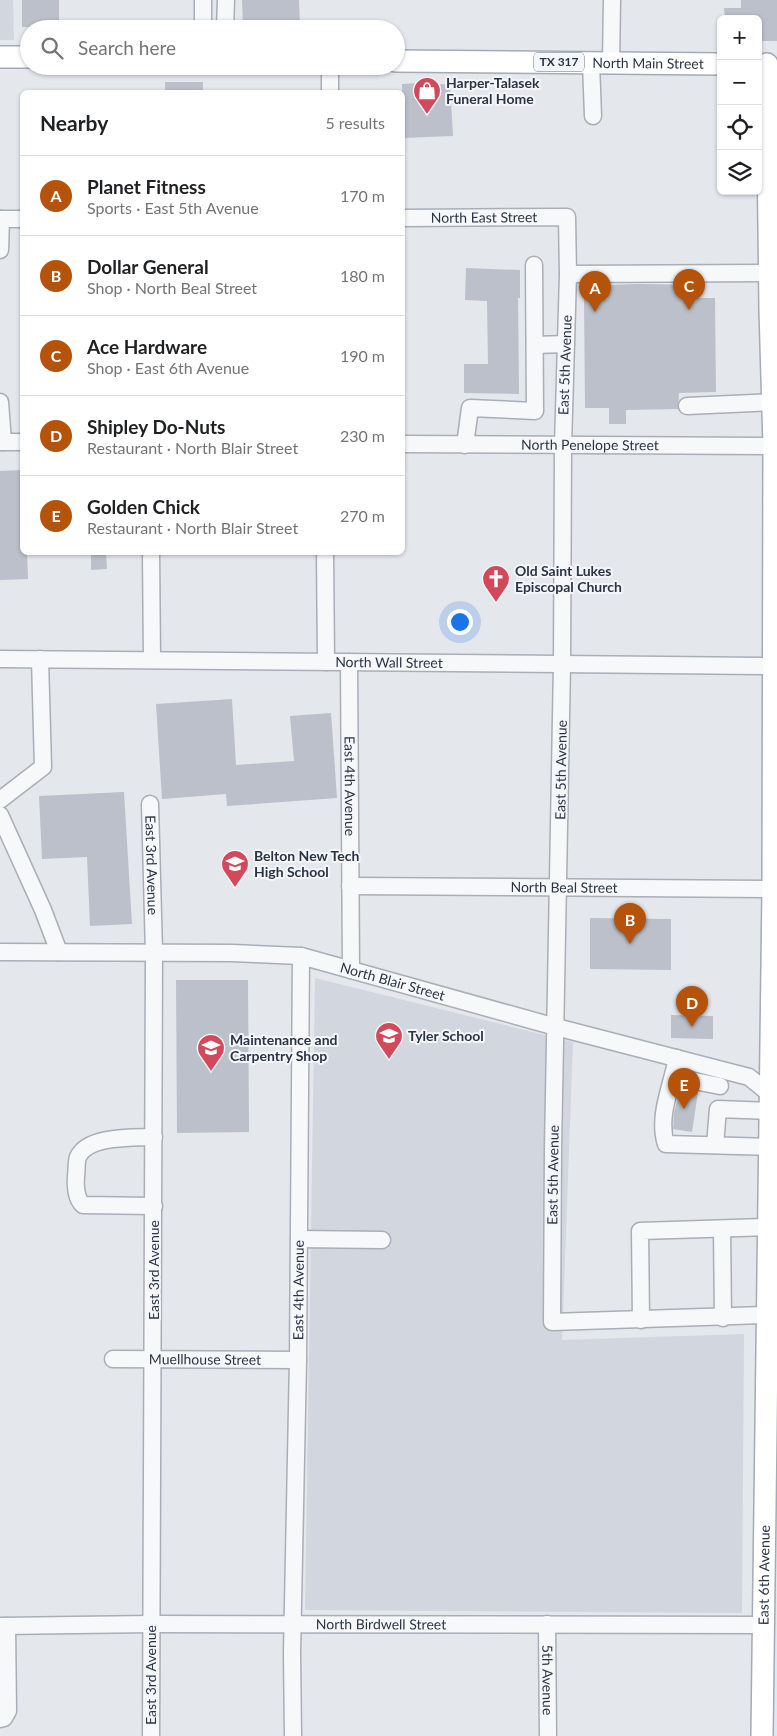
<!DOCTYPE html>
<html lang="en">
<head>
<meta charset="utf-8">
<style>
  body { margin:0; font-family:Lato,sans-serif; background:#f6f6f6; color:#202124 }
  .controls { position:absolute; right:15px; top:15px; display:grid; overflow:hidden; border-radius:8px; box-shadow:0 1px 4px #0004 }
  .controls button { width:45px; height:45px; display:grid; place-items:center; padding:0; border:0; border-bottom:1px solid #e0e0e0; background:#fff; color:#202124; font:25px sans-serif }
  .you { position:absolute; left:459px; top:621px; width:18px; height:18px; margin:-12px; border:4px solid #fff; border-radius:50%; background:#1a73e8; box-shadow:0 0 0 8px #1a73e833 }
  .badge { display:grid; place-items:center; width:32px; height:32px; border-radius:50%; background:#b45309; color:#fff; font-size:16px; font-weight:700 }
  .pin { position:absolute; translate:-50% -41px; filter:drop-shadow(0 1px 2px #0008) }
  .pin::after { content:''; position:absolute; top:26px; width:18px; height:15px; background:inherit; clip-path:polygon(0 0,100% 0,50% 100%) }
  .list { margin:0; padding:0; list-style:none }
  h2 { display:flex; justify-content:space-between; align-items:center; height:65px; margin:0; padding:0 20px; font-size:21px }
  h2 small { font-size:16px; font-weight:400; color:#757577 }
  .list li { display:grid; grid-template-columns:32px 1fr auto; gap:15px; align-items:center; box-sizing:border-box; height:80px; padding:0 20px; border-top:1px solid #e0e0e0 }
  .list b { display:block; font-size:19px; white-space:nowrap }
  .list p { margin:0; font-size:16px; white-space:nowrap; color:#757577 }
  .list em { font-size:16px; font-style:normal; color:#757577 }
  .icon { flex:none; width:28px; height:28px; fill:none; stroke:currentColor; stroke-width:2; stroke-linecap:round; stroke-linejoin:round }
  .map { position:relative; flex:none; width:777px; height:1736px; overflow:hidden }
  .search { position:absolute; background:#fff; box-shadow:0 1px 4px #0004; left:20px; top:20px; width:385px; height:55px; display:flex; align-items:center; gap:12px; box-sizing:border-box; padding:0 18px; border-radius:28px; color:#757577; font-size:19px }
  .panel { position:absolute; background:#fff; box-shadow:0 1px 4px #0004; left:20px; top:90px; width:385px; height:465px; border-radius:8px }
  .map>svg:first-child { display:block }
  .built { fill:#d2d6de }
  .building { fill:#bbc0ca }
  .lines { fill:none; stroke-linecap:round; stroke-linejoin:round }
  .minor-casing { stroke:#a9aeb7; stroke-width:19 }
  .major-casing { stroke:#a3abb8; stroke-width:24 }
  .minor { stroke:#f7f8fa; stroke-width:16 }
  .major { stroke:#fff; stroke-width:21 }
  .labels { text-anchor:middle; stroke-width:4; stroke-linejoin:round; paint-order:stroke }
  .shield { fill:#f4f6f9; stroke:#676e7b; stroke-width:1 }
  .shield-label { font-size:12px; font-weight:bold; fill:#2b3445 }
  .street-label { font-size:14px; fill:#2b3445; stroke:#f4f6f9 }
  .poi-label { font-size:14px; font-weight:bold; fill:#2b3445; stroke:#f4f6f9; text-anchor:start }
</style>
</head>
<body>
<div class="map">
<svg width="777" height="1736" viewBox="0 0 777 1736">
  <rect width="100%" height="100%" fill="#e4e7ec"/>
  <g class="built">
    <polygon points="0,0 13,0 14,40 0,40"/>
    <polygon points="315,978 573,1042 562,1340 744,1334 742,1613 305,1610"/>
  </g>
  <g class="building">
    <rect x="22" y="0" width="37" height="27"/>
    <polygon points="242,0 299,0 300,25 243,27"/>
    <polygon points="741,0 777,0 777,41 758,41 758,19 725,19 724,8 741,8"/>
    <rect x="165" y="82" width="38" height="10"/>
    <polygon points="420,83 420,85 450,84 453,136 402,138 402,84"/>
    <polygon points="466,268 520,270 520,298 518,298 519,394 464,393 464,364 488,364 487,301 465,300"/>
    <polygon points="639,284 698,285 698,298 715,298 716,392 679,393 678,409 626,410 626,424 609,424 609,408 585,408 584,299 607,299 607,285"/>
    <polygon points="22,470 22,552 27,552 28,579 0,580 0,471"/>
    <polygon points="91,552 106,552 107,569 91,570"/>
    <polygon points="232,699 236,765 294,761 290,716 331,713 337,798 227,806 226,794 162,799 156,704"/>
    <polygon points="124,792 132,924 90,926 87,857 42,859 39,796"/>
    <polygon points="590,918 671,919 671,970 590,969"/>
    <polygon points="176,980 248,980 249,1132 177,1133"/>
    <polygon points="671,1015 713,1016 713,1039 671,1038"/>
    <polygon points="680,1088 698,1092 692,1132 673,1129 674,1113"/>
  </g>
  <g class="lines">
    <defs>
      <g id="minor">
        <polyline points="203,29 203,0"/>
        <polyline points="225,29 226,0"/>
        <polyline points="591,63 593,116"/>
        <polyline points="611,63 612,0"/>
        <polyline points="330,92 330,66"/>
        <path id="s1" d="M 402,218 L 567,217 L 568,274 L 563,446 L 562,664 L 553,1149 L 552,1322 L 767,1315"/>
        <polyline points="0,219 22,219"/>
        <polyline points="0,250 1,219"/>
        <polyline points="568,274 770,273"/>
        <polyline points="535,345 566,344"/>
        <polyline points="0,402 3,442"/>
        <polyline points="687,406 774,402"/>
        <polyline points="0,442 22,442"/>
        <path id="s2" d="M 402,444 L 777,446"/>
        <polyline points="465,445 470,408 535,411 534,265"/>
        <polyline points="151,552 152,660"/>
        <polyline points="325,552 326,662"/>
        <path id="s3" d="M 0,659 L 777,666"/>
        <path id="s4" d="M 349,662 L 351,970"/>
        <polyline points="0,800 43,767 40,659"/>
        <path id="s5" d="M 150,804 L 154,953 L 151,1736"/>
        <polyline points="0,815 43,910 59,952"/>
        <path id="s6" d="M 350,886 L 777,889"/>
        <path id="s7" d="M 0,952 L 232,953 L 301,956 L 556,1027 L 749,1077 L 776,1099"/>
        <path d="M 677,1058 C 672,1085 657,1117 666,1144 L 769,1147"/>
        <polyline points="674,1077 720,1086"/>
        <polyline points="715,1145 718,1109 770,1111"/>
        <path d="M 154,1206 L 83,1205 C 76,1199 75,1185 76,1176 C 77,1171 76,1162 78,1157 C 88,1135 134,1138 154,1137"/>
        <polyline points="722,1229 723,1318"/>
        <polyline points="299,1239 382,1240"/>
        <polyline points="641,1320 640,1231 768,1227"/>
        <path id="s8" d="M 113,1359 L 298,1360"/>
        <path id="s9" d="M 547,1624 L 548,1736"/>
        <path id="s10" d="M 0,1626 L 151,1624 L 763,1625"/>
        <polyline points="0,1719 4,1718 8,1711 7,1626"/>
        <path id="s11" d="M 293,1736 L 292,1653 L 298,1360 L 301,956"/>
      </g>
      <g id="major">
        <polyline points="0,57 29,57"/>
        <path id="s12" d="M 396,61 L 721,64"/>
        <path id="s13" d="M 762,1736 L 773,889 L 774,446 L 770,310 L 767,64"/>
      </g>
    </defs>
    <use href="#minor" class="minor-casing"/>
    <use href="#major" class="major-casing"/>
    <use href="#minor" class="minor"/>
    <use href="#major" class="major"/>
  </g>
  <defs>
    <symbol id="shop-pin" viewBox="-11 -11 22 30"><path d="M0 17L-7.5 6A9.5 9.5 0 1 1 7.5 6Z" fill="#d1495b" stroke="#f4f6f9"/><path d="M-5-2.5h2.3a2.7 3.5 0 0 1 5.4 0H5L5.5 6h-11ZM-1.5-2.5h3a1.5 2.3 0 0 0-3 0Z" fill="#fff"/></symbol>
    <symbol id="church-pin" viewBox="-11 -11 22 30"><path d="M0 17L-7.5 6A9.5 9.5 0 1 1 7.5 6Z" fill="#d1495b" stroke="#f4f6f9"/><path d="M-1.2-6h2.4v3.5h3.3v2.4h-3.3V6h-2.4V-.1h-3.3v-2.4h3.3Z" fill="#fff"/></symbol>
    <symbol id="school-pin" viewBox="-11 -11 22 30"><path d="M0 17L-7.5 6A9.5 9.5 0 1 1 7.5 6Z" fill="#d1495b" stroke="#f4f6f9"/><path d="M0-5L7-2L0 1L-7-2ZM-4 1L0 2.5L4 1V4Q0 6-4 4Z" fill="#fff"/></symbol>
  </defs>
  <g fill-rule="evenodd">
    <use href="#shop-pin" x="411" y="75" width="32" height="43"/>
    <use href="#church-pin" x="480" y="563" width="32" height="43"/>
    <use href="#school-pin" x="219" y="848" width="32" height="43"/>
    <use href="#school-pin" x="373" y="1020" width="32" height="43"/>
    <use href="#school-pin" x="195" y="1032" width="32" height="43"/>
  </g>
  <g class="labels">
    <rect class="shield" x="534" y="52.5" width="50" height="19" rx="4"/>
    <g class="shield-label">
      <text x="559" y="66">TX 317</text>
    </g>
    <g class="street-label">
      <text dy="5" stroke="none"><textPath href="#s12" startOffset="252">North Main Street</textPath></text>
      <text dy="5" stroke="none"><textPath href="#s1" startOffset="82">North East Street</textPath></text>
      <text transform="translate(565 365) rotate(-88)" y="5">East 5th Avenue</text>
      <text dy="5" stroke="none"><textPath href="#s2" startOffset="188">North Penelope Street</textPath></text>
      <text dy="5" stroke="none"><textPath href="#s3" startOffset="389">North Wall Street</textPath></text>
      <text transform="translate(561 770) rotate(-89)" y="5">East 5th Avenue</text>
      <text dy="5" stroke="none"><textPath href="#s4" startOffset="124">East 4th Avenue</textPath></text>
      <text dy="5" stroke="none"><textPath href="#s5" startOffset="61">East 3rd Avenue</textPath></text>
      <text dy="5" stroke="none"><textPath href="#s6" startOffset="214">North Beal Street</textPath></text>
      <text dy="5" stroke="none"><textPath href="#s7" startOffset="396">North Blair Street</textPath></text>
      <text transform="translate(553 1175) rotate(-89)" y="5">East 5th Avenue</text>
      <text transform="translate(154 1270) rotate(-90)" y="5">East 3rd Avenue</text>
      <text dy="5" stroke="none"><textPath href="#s11" startOffset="446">East 4th Avenue</textPath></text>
      <text dy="5" stroke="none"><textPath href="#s8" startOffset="92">Muellhouse Street</textPath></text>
      <text dy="5" stroke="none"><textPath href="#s13" startOffset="161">East 6th Avenue</textPath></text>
      <text dy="5" stroke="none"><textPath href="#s10" startOffset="381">North Birdwell Street</textPath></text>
      <text transform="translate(151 1675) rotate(-90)" y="5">East 3rd Avenue</text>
      <text dy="5" stroke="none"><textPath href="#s9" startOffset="56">5th Avenue</textPath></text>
    </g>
    <g class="poi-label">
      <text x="446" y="88">Harper-Talasek<tspan x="446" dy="16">Funeral Home</tspan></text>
      <text x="515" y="576">Old Saint Lukes<tspan x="515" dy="16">Episcopal Church</tspan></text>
      <text x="254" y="861">Belton New Tech<tspan x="254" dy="16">High School</tspan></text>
      <text x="408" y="1041">Tyler School</text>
      <text x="230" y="1045">Maintenance and<tspan x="230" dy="16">Carpentry Shop</tspan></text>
    </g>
  </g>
</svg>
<div class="controls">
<button>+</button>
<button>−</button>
<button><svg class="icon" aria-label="locate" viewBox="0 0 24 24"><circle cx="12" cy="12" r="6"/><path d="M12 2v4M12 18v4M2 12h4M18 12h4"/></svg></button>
<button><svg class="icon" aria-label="layers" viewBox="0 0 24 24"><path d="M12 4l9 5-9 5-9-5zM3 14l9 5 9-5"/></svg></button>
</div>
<div class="you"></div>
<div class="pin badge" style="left:595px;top:312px">A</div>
<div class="pin badge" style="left:630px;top:944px">B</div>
<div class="pin badge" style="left:689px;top:310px">C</div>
<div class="pin badge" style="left:692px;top:1027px">D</div>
<div class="pin badge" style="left:684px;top:1109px">E</div>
<div class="search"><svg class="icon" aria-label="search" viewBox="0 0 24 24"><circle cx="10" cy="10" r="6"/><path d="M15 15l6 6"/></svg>Search here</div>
<section class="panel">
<h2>Nearby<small>5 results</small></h2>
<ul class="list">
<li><span class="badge">A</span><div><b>Planet Fitness</b><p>Sports · East 5th Avenue</p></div><em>170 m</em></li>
<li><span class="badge">B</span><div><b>Dollar General</b><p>Shop · North Beal Street</p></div><em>180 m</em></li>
<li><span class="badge">C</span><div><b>Ace Hardware</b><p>Shop · East 6th Avenue</p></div><em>190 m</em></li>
<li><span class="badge">D</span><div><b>Shipley Do-Nuts</b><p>Restaurant · North Blair Street</p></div><em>230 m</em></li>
<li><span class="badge">E</span><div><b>Golden Chick</b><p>Restaurant · North Blair Street</p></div><em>270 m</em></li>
</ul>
</section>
</div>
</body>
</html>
